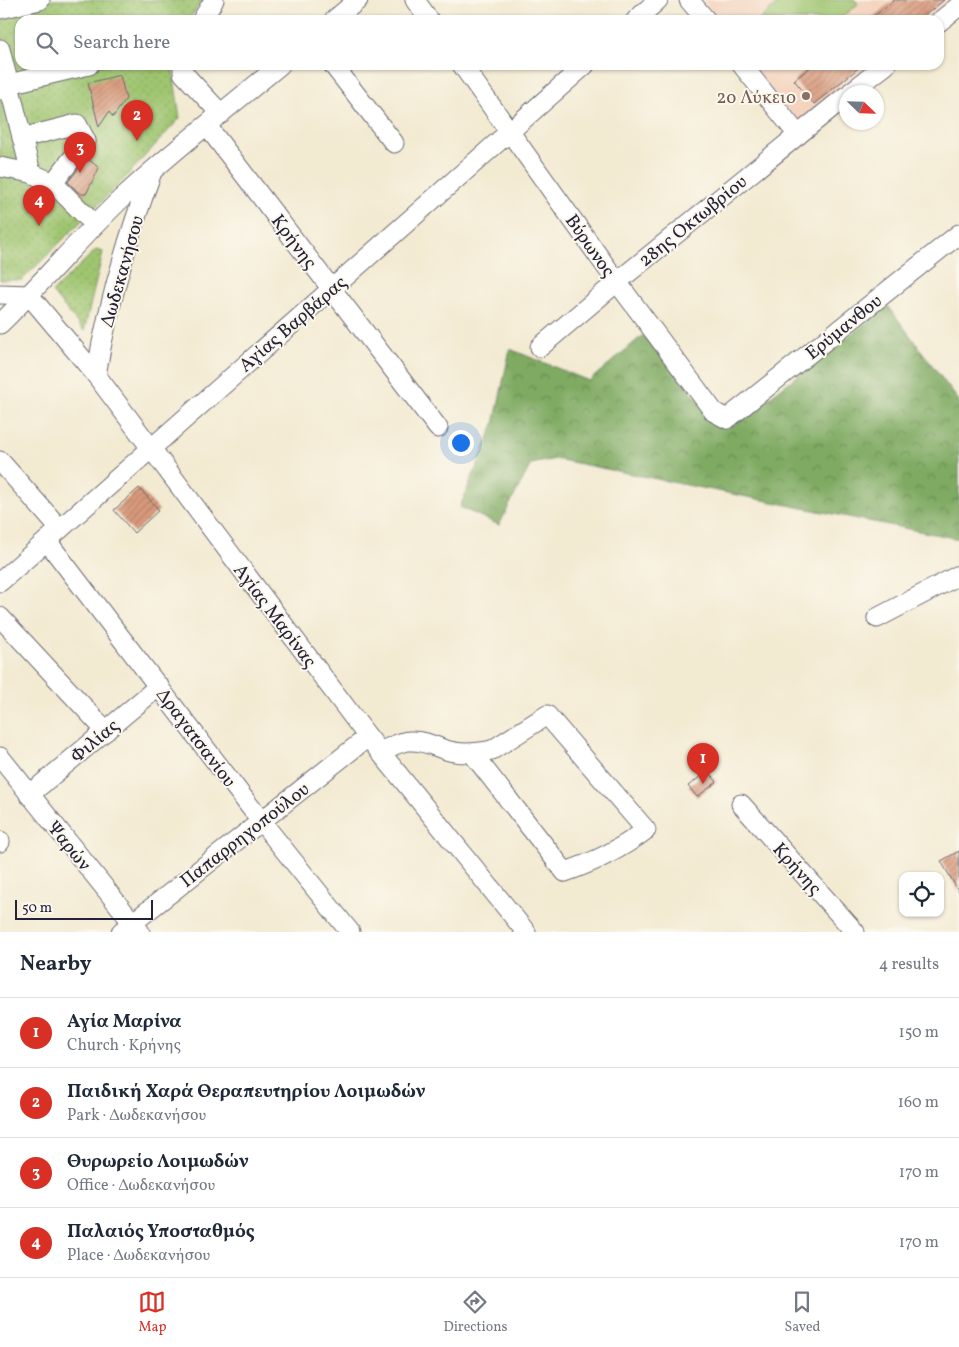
<!DOCTYPE html>
<html lang="en">
<head>
<meta charset="utf-8">
<style>
  body { margin:0; font-family:Vollkorn,serif; background:#f2f2f3; color:#1f2937 }
  .controls { position:absolute; right:15px; bottom:15px; display:grid; overflow:hidden; border-radius:10px; box-shadow:0 1px 4px #0004 }
  .controls button { width:45px; height:45px; display:grid; place-items:center; padding:0; border:0; border-bottom:1px solid #e0e1e3; background:#fff; color:#1f2937; font:25px sans-serif }
  .compass { position:absolute; left:839px; top:85px; width:45px; height:45px; border-radius:50%; background:#fff; box-shadow:0 1px 4px #0004; rotate:113deg }
  .scale { position:absolute; left:15px; bottom:12px; width:138px; box-sizing:border-box; padding-left:5px; border:2px solid #22223b; border-top:0; font-size:14px; line-height:18px; white-space:nowrap; color:#22223b; -webkit-text-stroke:4px #fbf7ec; paint-order:stroke }
  .you { position:absolute; left:460px; top:442px; width:18px; height:18px; margin:-12px; border:4px solid #fff; border-radius:50%; background:#1a73e8; box-shadow:0 0 0 8px #1a73e833 }
  .badge { display:grid; place-items:center; width:32px; height:32px; border-radius:50%; background:#d93025; color:#fff; font-size:16px; font-weight:700 }
  .pin { position:absolute; translate:-50% -41px; filter:drop-shadow(0 1px 2px #0008) }
  .pin::after { content:''; position:absolute; top:26px; width:18px; height:15px; background:inherit; clip-path:polygon(0 0,100% 0,50% 100%) }
  .list { margin:0; padding:0; list-style:none }
  h2 { display:flex; justify-content:space-between; align-items:center; height:65px; margin:0; padding:0 20px; font-size:21px }
  h2 small { font-size:16px; font-weight:400; color:#747a83 }
  .list li { display:grid; grid-template-columns:32px 1fr auto; gap:15px; align-items:center; box-sizing:border-box; height:70px; padding:0 20px; border-top:1px solid #e0e1e3 }
  .list b { display:block; font-size:19px; white-space:nowrap }
  .list p { margin:0; font-size:16px; white-space:nowrap; color:#747a83 }
  .list em { font-size:16px; font-style:normal; color:#747a83 }
  .icon { flex:none; width:28px; height:28px; fill:none; stroke:currentColor; stroke-width:2; stroke-linecap:round; stroke-linejoin:round }
  .map { position:relative; flex:none; width:959px; height:932px; overflow:hidden }
  .search { position:absolute; background:#fff; box-shadow:0 1px 4px #0004; left:15px; right:15px; top:15px; height:55px; display:flex; align-items:center; gap:12px; box-sizing:border-box; padding:0 18px; border-radius:15px; color:#747a83; font-size:19px }
  .sheet { height:345px; background:#fff }
  nav { display:flex; justify-content:space-around; align-items:center; box-sizing:border-box; height:70px; border-top:1px solid #e0e1e3; background:#fff; font-size:14px; color:#747a83 }
  nav a { display:grid; justify-items:center; gap:2px }
  nav .on { color:#d93025 }
  .map>svg:first-child { display:block }
  .built { fill:#f4d4bf }
  .forest { fill:url(#forest-crowns); stroke:#50664e }
  .park { fill:url(#park-dots); stroke:#607456 }
  .pitch { fill:#9fc570; stroke:#607456 }
  .building { fill:url(#building-hatch) }
  .lines { fill:none; stroke-linecap:round; stroke-linejoin:round }
  .minor-casing { stroke:#6b6870; stroke-width:21 }
  .minor { stroke:#fff; stroke-width:19 }
  .education-dot { fill:#8d6e63; stroke:#fbf7ec; stroke-width:2 }
  .labels { text-anchor:middle; stroke-width:4; stroke-linejoin:round; paint-order:stroke }
  .education-label { font-size:19px; fill:#785e54; stroke:#fbf7ec; text-anchor:end }
  .street-label { font-size:19px; fill:#22223b; stroke:#fbf7ec }
</style>
</head>
<body>
<div class="map">
<svg width="959" height="932" viewBox="0 0 959 932">
  <defs>
    <pattern id="forest-crowns" width="20" height="18" patternUnits="userSpaceOnUse" patternTransform="scale(1.25)"><rect width="20" height="18" fill="#7faa62"/><path d="M2 6a3 3 0 1 1 6 0M12 15a3 3 0 1 1 6 0" fill="none" stroke="#688a52"/></pattern>
    <pattern id="park-dots" width="8" height="8" patternUnits="userSpaceOnUse" patternTransform="scale(1.25)"><rect width="8" height="8" fill="#9fc570"/><path d="M2 2h.1M6 6h.1" fill="none" stroke="#89a962" stroke-width="1.8" stroke-linecap="round"/></pattern>
    <pattern id="building-hatch" width="6" height="6" patternUnits="userSpaceOnUse" patternTransform="scale(1.25)"><rect width="6" height="6" fill="#d99a7c"/><path d="M-1 1l2-2M0 6l6-6M5 7l2-2" fill="none" stroke="#b07d67"/></pattern>
  </defs>
  <rect width="100%" height="100%" fill="#fbf7ec"/>
  <filter id="ink" filterUnits="userSpaceOnUse"><feTurbulence type="fractalNoise" baseFrequency=".02" numOctaves="2"/><feDisplacementMap in="SourceGraphic" scale="10" xChannelSelector="R" yChannelSelector="G"/><feConvolveMatrix kernelMatrix="1 2 1 2 8 2 1 2 1" color-interpolation-filters="sRGB"/></filter>
  <filter id="wash" filterUnits="userSpaceOnUse"><feTurbulence type="fractalNoise" baseFrequency=".0096" numOctaves="4" result="noise"/><feDisplacementMap in="SourceGraphic" scale="20" xChannelSelector="R" yChannelSelector="G"/><feGaussianBlur stdDeviation="1.12" result="paint"/><feColorMatrix in="noise" values="0 0 0 0 0 0 0 0 0 0 0 0 0 0 0 0 0 1.4 0 .05"/><feComposite in="paint" operator="in"/></filter>
  <g filter="url(#wash)">
    <rect width="100%" height="100%" fill="#f3ead2"/>
    <g class="built">
      <polygon points="703,0 951,0 927,20 718,20"/>
      <polygon points="752,65 873,65 799,127"/>
    </g>
    <polygon class="forest" points="888,306 959,401 959,539 556,459 531,464 499,525 460,507 494,424 510,349 589,381 643,335 720,425 732,426"/>
    <g class="park">
      <polygon points="0,0 202,0 189,20 20,20 20,65 172,65 180,118 121,182 22,280 0,280"/>
      <polygon points="96,250 103,252 84,331 52,292"/>
    </g>
    <polygon class="pitch" points="782,0 855,0 858,4 839,20 761,20 760,19"/>
    <g id="blocks">
      <g class="building">
        <polygon points="894,0 944,0 919,20 869,20"/>
        <polygon points="813,65 862,65 814,104 794,80"/>
        <polygon points="120,75 126,99 113,117 109,112 99,127 88,83"/>
        <polygon points="87,158 99,168 86,194 80,194 68,182"/>
        <polygon points="139,488 159,510 134,533 114,510"/>
        <polygon points="708,771 717,782 697,797 688,786"/>
        <polygon points="959,851 959,892 941,861"/>
      </g>
    </g>
  </g>
  <g filter="url(#ink)">
    <use href="#blocks" fill-opacity="0" stroke="#6b6870" stroke-width="1"/>
    <g class="lines">
      <defs>
        <g id="minor">
          <polyline points="415,0 429,20"/>
          <polyline points="689,0 706,20"/>
          <polyline points="0,9 40,0"/>
          <polyline points="202,20 214,0"/>
          <polyline points="334,20 358,0"/>
          <polyline points="636,20 658,0"/>
          <polyline points="939,22 959,6"/>
          <polyline points="0,49 31,173 53,183 94,224"/>
          <polyline points="183,65 183,73 221,114"/>
          <polyline points="333,65 394,143"/>
          <polyline points="462,65 617,282 714,412 727,419 959,234"/>
          <polyline points="742,65 798,135"/>
          <polyline points="0,90 9,84 89,65"/>
          <polyline points="851,92 886,65"/>
          <polyline points="207,126 438,428"/>
          <polyline points="22,138 77,124 86,141 53,183"/>
          <polyline points="0,167 31,173"/>
          <polyline points="0,294 29,295"/>
          <polyline points="29,295 96,375 368,737 526,932"/>
          <path d="M 0,324 C 42,283 80,238 122,198 C 172,151 227,109 280,65"/>
          <polyline points="540,347 617,282 846,96"/>
          <path d="M 96,375 C 108,304 127,239 152,172"/>
          <polyline points="0,461 60,529"/>
          <polyline points="47,541 261,821 350,932"/>
          <polyline points="0,582 585,65"/>
          <polyline points="0,617 106,731"/>
          <polyline points="877,618 959,575"/>
          <path d="M 380,752 C 389,748 400,741 409,741 C 423,740 434,746 446,750 C 461,755 477,753 492,750 L 547,715 L 646,830 C 621,849 595,862 565,872 L 472,753"/>
          <polyline points="0,757 140,932"/>
          <polyline points="29,795 159,686"/>
          <polyline points="741,804 855,932"/>
          <polyline points="0,842 0,841"/>
          <polyline points="121,932 368,737"/>
        </g>
      </defs>
      <use href="#minor" class="minor-casing"/>
      <use href="#minor" class="minor"/>
    </g>
  </g>
  <circle class="education-dot" cx="806" cy="96" r="5"/>
  <g class="labels">
    <g class="education-label">
      <text x="796" y="103">2ο Λύκειο</text>
    </g>
    <g class="street-label">
      <text transform="translate(692 220) rotate(-39)" y="7">28ης Οκτωβρίου</text>
      <text transform="translate(295 241) rotate(53)" y="7">Κρήνης</text>
      <text transform="translate(591 245) rotate(55)" y="7">Βύρωνος</text>
      <text transform="translate(121 271) rotate(-74)" y="7">Δωδεκανήσου</text>
      <text transform="translate(292 323) rotate(-41)" y="7">Αγίας Βαρβάρας</text>
      <text transform="translate(843 326) rotate(-39)" y="7">Ερύμανθου</text>
      <text transform="translate(276 615) rotate(53)" y="7">Αγίας Μαρίνας</text>
      <text transform="translate(197 737) rotate(53)" y="7">Δραγατσανίου</text>
      <text transform="translate(94 740) rotate(-40)" y="7">Φιλίας</text>
      <text transform="translate(244 834) rotate(-38)" y="7">Παπαρρηγοπούλου</text>
      <text transform="translate(70 845) rotate(51)" y="7">Ψαρών</text>
      <text transform="translate(798 868) rotate(48)" y="7">Κρήνης</text>
    </g>
  </g>
</svg>
<div class="controls">
<button><svg class="icon" aria-label="locate" viewBox="0 0 24 24"><circle cx="12" cy="12" r="6"/><path d="M12 2v4M12 18v4M2 12h4M18 12h4"/></svg></button>
</div>
<svg class="compass" viewBox="-18 -18 36 36"><path d="M0-13l5 13h-10z" fill="#e53935"/><path d="M0 13l5-13h-10z" fill="#747a83"/></svg>
<div class="scale">50 m</div>
<div class="you"></div>
<div class="pin badge" style="left:703px;top:784px">1</div>
<div class="pin badge" style="left:137px;top:141px">2</div>
<div class="pin badge" style="left:80px;top:173px">3</div>
<div class="pin badge" style="left:39px;top:226px">4</div>
<div class="search"><svg class="icon" aria-label="search" viewBox="0 0 24 24"><circle cx="10" cy="10" r="6"/><path d="M15 15l6 6"/></svg>Search here</div>
</div>
<section class="sheet">
<h2>Nearby<small>4 results</small></h2>
<ul class="list">
<li><span class="badge">1</span><div><b>Αγία Μαρίνα</b><p>Church · Κρήνης</p></div><em>150 m</em></li>
<li><span class="badge">2</span><div><b>Παιδική Χαρά Θεραπευτηρίου Λοιμωδών</b><p>Park · Δωδεκανήσου</p></div><em>160 m</em></li>
<li><span class="badge">3</span><div><b>Θυρωρείο Λοιμωδών</b><p>Office · Δωδεκανήσου</p></div><em>170 m</em></li>
<li><span class="badge">4</span><div><b>Παλαιός Υποσταθμός</b><p>Place · Δωδεκανήσου</p></div><em>170 m</em></li>
</ul>
</section>
<nav>
<a class="on"><svg class="icon" aria-label="map" viewBox="0 0 24 24"><path d="M3 6l6-2 6 2 6-2v14l-6 2-6-2-6 2zM9 4v14M15 6v14"/></svg>Map</a>
<a><svg class="icon" aria-label="directions" viewBox="0 0 24 24"><path d="M12 3l9 9-9 9-9-9zM9 14v-3h6M13 9l2 2-2 2"/></svg>Directions</a>
<a><svg class="icon" aria-label="saved" viewBox="0 0 24 24"><path d="M7 4h10v16l-5-4-5 4z"/></svg>Saved</a>
</nav>
</body>
</html>
